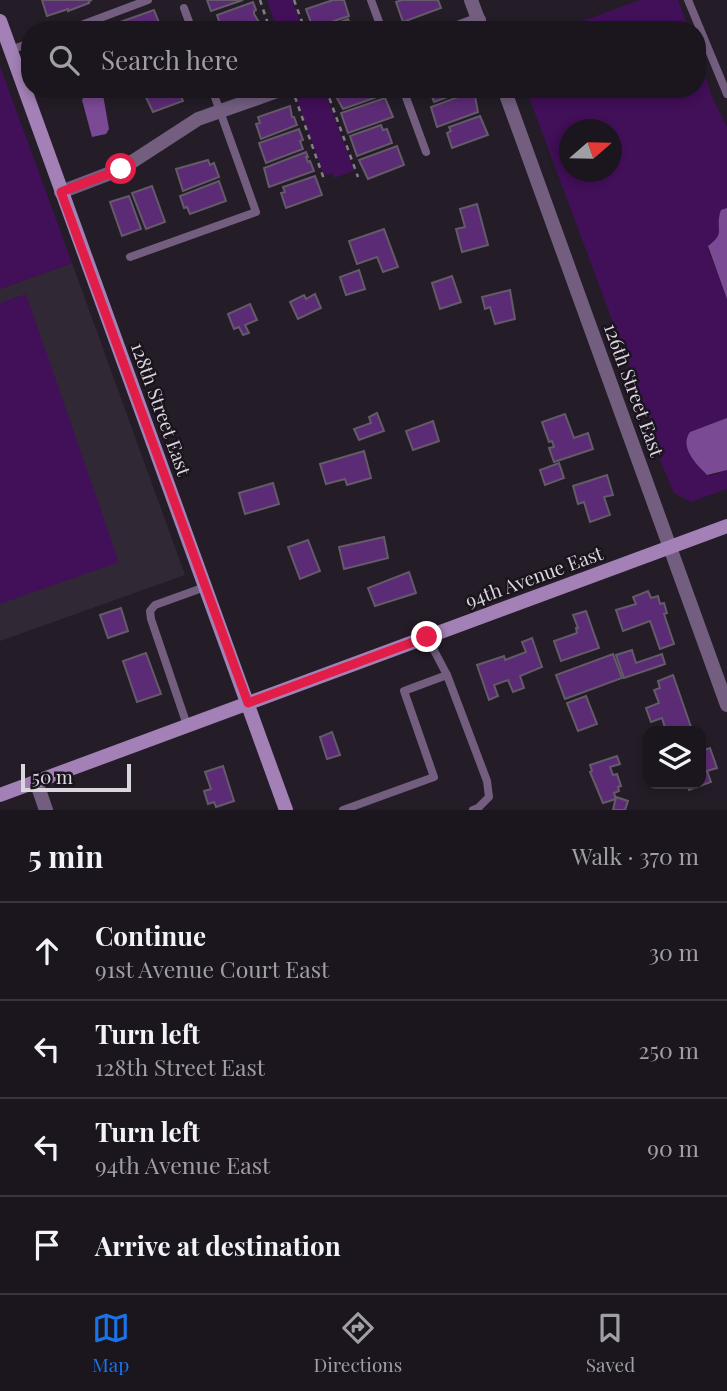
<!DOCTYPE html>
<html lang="en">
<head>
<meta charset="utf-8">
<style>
  body { margin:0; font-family:"Playfair Display",serif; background:#28232b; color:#f1f3f6 }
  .controls { position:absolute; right:21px; bottom:21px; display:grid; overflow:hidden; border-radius:14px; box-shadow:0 4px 10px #0003 }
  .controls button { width:63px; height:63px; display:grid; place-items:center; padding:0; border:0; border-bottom:2px solid #39353c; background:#1b161e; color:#f1f3f6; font:35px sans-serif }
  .compass { position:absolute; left:559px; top:119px; width:63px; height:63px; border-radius:50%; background:#1b161e; box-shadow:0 4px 10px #0003; rotate:70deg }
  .scale { position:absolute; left:21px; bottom:18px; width:110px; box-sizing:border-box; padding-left:7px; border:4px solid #dad6dd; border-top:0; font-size:19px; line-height:24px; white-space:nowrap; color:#dad6dd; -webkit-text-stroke:5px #1b141e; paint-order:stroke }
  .stop { position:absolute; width:21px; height:21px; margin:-16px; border:5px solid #e11d48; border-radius:50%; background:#fff }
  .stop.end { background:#e11d48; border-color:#fff; box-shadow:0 2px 7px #0008 }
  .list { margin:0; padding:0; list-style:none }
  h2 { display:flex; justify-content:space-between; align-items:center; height:91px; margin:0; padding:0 28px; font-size:30px }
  h2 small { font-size:23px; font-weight:400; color:#a09fa4 }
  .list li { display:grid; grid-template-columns:46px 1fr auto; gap:21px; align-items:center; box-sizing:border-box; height:98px; padding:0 28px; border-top:2px solid #39353c }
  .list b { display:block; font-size:26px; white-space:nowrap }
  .list p { margin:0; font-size:23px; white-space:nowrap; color:#a09fa4 }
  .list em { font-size:23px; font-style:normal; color:#a09fa4 }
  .icon { flex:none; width:38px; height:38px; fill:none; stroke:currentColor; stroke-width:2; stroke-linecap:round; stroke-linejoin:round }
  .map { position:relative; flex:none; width:727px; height:810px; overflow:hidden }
  .search { position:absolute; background:#1b161e; box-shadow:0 4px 10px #0003; left:21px; right:21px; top:21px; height:77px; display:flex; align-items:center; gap:18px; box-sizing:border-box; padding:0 24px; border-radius:28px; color:#a09fa4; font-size:26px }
  .sheet { height:483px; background:#1b161e }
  nav { display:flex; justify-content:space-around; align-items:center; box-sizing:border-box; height:98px; border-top:2px solid #39353c; background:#1b161e; font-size:19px; color:#a09fa4 }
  nav a { display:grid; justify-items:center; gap:4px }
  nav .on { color:#1a73e8 }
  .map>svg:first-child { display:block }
  .built { fill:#312836 }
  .green { fill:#420f59; fill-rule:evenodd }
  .water { fill:#7b4a95 }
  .building { fill:#5c2b75; stroke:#635b68; stroke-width:2 }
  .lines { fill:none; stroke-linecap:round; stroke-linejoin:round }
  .path { stroke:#837e86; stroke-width:2.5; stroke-dasharray:5 5; stroke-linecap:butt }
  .lane { stroke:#735e7f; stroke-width:8 }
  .street { stroke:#735e7f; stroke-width:14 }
  .secondary { stroke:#a381b6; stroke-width:14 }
  .route { stroke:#e11d48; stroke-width:9 }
  .labels { text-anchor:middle; stroke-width:5; stroke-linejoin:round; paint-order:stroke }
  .street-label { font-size:19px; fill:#dad6dd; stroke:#1b141e }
</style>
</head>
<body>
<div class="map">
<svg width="727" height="810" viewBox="0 0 727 810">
  <rect width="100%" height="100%" fill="#241d28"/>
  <polygon class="built" points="72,263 185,575 0,641 0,289"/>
  <g class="green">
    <polygon points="267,0 292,0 303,30 277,30"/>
    <polygon points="640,0 678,0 689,30 558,30"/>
    <path d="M 697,53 L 713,99 L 727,127 L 727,208 L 721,210 C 718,221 724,228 721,237 L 710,244 L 708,249 L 727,299 L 727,418 L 690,432 L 710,476 L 727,470 L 727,489 L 691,502 L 674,493 L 660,460 L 661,451 L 526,89 L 697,89 ZM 570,130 L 612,130 L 612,172 L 570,172 Z"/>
    <polygon points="0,66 72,263 0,289"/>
    <polygon points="324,89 354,171 334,178 332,173 324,175 297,99"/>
    <polygon points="26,294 119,562 0,604 0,303"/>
  </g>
  <g class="water">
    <polygon points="87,89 102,89 109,129 106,134 92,137 82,100"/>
    <path d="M 727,208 L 727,299 L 708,246 C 727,232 714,230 721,210 Z"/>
    <path d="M 727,418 L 727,470 L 707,475 C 696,464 679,447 690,432 Z"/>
  </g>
  <g class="building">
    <polygon points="42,0 92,0 89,1 89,3 68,11 68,9 47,16"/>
    <polygon points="207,0 243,0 211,11"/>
    <polygon points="333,0 344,0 349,16 313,28 306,9"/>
    <polygon points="402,0 438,0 441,8 403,22 396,2"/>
    <polygon points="253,2 256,10 254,11 254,14 259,22 237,30 222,30 217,15"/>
    <polygon points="154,10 160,25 156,27 157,30 120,30 117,23"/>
    <polygon points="348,19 352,30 320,30"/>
    <polygon points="155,89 184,89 186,94 181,96 183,101 153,112 144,93"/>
    <polygon points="338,89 377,89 380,96 343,109 333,91"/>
    <polygon points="429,89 470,89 434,102"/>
    <polygon points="474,91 478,112 437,127 431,107"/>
    <polygon points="385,98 393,117 348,133 341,113"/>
    <polygon points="290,106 292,117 294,117 297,125 261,139 256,124 260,123 258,117"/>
    <polygon points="480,116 488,135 452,148 447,133 451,131 449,127"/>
    <polygon points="381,125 383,130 387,129 392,143 357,156 350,136"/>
    <polygon points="299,129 303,140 300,141 303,149 266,163 259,143"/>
    <polygon points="397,146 404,165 368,179 359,160"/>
    <polygon points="306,152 308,157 306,157 308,162 310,161 314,171 269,187 264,168"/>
    <polygon points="208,160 210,165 214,163 219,177 183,191 176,169"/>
    <polygon points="315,176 322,195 286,208 281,193 285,192 283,187"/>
    <polygon points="219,181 226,201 190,214 187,207 184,208 180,196"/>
    <polygon points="152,186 165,222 146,229 132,193"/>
    <polygon points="129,196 141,229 122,236 110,202"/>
    <polygon points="477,204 488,245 462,252 456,229 465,227 460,209"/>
    <polygon points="384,229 398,267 383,272 377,257 357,264 349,241"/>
    <polygon points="359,270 365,289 346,295 340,277"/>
    <polygon points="452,276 461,302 440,309 432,283"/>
    <polygon points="510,290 515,319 495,324 490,307 485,309 482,297"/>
    <polygon points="315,294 321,308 298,319 290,302 304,295 306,299"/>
    <polygon points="250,304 257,320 245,325 249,333 243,335 239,327 234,329 228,314"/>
    <polygon points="377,413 384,431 359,440 354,429 371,423 369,417"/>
    <polygon points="565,414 574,438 588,433 593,449 554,462 549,448 554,447 552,441 549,442 542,422"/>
    <polygon points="433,421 439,441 413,450 406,431"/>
    <polygon points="364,451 371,478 347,485 345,479 326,484 320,464"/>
    <polygon points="559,463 564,478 545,485 540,470"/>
    <polygon points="607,475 613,495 604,497 610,515 590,522 584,502 578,504 573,486"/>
    <polygon points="273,483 279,504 245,514 239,493"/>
    <polygon points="384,537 388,558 344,569 339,547"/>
    <polygon points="308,540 320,571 300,579 288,547"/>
    <polygon points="409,572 416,593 375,606 368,588"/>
    <polygon points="648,591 651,598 658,596 660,604 664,603 667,613 664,614 674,644 660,649 650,621 623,631 616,610 636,604 633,597"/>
    <polygon points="121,608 128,631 108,638 100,615"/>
    <polygon points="586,611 599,648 561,661 554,641 577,633 576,628 578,628 573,615"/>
    <polygon points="532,638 542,667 520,676 524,688 513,692 508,680 494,685 498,696 489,700 477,665 504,656 505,660 526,652 522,642"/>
    <polygon points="632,650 636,663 662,654 665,664 624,678 616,655"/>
    <polygon points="146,653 161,694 137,702 123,661"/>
    <polygon points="613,654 622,678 565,699 556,675"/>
    <polygon points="673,675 691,727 678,731 666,731 662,718 651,722 646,708 659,703 654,690 660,688 658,681"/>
    <polygon points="586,696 597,724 578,731 567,703"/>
    <polygon points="332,732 340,755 327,759 320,737"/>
    <polygon points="710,748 717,768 707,771 711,782 689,790 687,784 701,784 701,751"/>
    <polygon points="617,756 620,764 610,767 613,775 617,774 621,786 618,787 619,791 614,793 616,799 603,803 590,772 592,771 590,765"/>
    <polygon points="223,766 234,801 216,807 214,802 208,804 204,791 211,789 205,772"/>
    <polygon points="616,797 628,801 625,810 613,810"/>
  </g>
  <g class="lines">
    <g class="path">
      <polyline points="260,0 270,30"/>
      <polyline points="294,0 305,30"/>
      <polyline points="326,89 358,177"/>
      <polyline points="295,97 325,182"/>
    </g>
    <g class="lane">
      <polyline points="371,0 382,30"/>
      <polyline points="688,0 727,94"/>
      <polyline points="184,8 192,30"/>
      <polyline points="68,30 148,0"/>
      <polyline points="10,50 30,43"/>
      <polyline points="403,89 426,152"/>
      <polyline points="130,257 256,212 212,89"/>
      <polyline points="427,637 447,675 487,781 489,797 478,808 473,810"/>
      <polyline points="187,725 151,619 150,611 155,605 205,587"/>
      <polyline points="343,810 434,777 404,691 447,675"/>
    </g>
    <g class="street">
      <polyline points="471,0 482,30"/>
      <polyline points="452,30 479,20"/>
      <polyline points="504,89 727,705"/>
      <polyline points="61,192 121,169 198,119 283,89"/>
      <polyline points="36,781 46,810"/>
    </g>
    <g class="secondary">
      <polyline points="0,21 286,810"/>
      <polyline points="0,795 727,526"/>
    </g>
  </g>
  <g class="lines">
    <polyline class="route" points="121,169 61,192 248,703 427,637"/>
  </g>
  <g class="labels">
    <g class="street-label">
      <text transform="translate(634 390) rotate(70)" y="7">126th Street East</text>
      <text transform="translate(161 409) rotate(70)" y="7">128th Street East</text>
      <text transform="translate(534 577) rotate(-20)" y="7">94th Avenue East</text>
    </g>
  </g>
</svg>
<div class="controls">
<button><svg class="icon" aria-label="layers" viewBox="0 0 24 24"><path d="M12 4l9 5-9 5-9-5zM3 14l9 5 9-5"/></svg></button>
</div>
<svg class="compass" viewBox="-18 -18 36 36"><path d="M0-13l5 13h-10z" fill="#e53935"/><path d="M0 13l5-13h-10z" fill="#a09fa4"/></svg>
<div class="scale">50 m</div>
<div class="stop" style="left:121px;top:169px"></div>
<div class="stop end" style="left:427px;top:637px"></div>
<div class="search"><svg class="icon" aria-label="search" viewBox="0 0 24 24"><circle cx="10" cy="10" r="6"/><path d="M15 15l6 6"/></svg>Search here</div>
</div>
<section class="sheet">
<h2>5 min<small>Walk · 370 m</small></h2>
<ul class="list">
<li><svg class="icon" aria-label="ahead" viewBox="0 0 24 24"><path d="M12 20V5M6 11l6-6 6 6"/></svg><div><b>Continue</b><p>91st Avenue Court East</p></div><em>30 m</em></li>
<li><svg class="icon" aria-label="left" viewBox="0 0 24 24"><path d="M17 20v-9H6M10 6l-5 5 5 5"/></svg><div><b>Turn left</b><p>128th Street East</p></div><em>250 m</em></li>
<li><svg class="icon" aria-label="left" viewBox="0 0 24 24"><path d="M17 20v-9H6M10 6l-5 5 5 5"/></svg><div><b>Turn left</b><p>94th Avenue East</p></div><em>90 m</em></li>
<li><svg class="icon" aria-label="arrive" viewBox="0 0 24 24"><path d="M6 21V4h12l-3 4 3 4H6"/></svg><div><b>Arrive at destination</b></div></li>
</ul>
</section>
<nav>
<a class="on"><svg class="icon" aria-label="map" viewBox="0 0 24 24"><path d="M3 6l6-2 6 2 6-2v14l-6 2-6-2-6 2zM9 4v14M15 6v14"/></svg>Map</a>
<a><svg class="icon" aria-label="directions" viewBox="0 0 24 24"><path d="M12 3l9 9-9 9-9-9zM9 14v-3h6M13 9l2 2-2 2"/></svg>Directions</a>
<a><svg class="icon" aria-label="saved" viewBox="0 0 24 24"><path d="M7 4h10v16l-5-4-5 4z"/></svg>Saved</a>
</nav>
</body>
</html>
